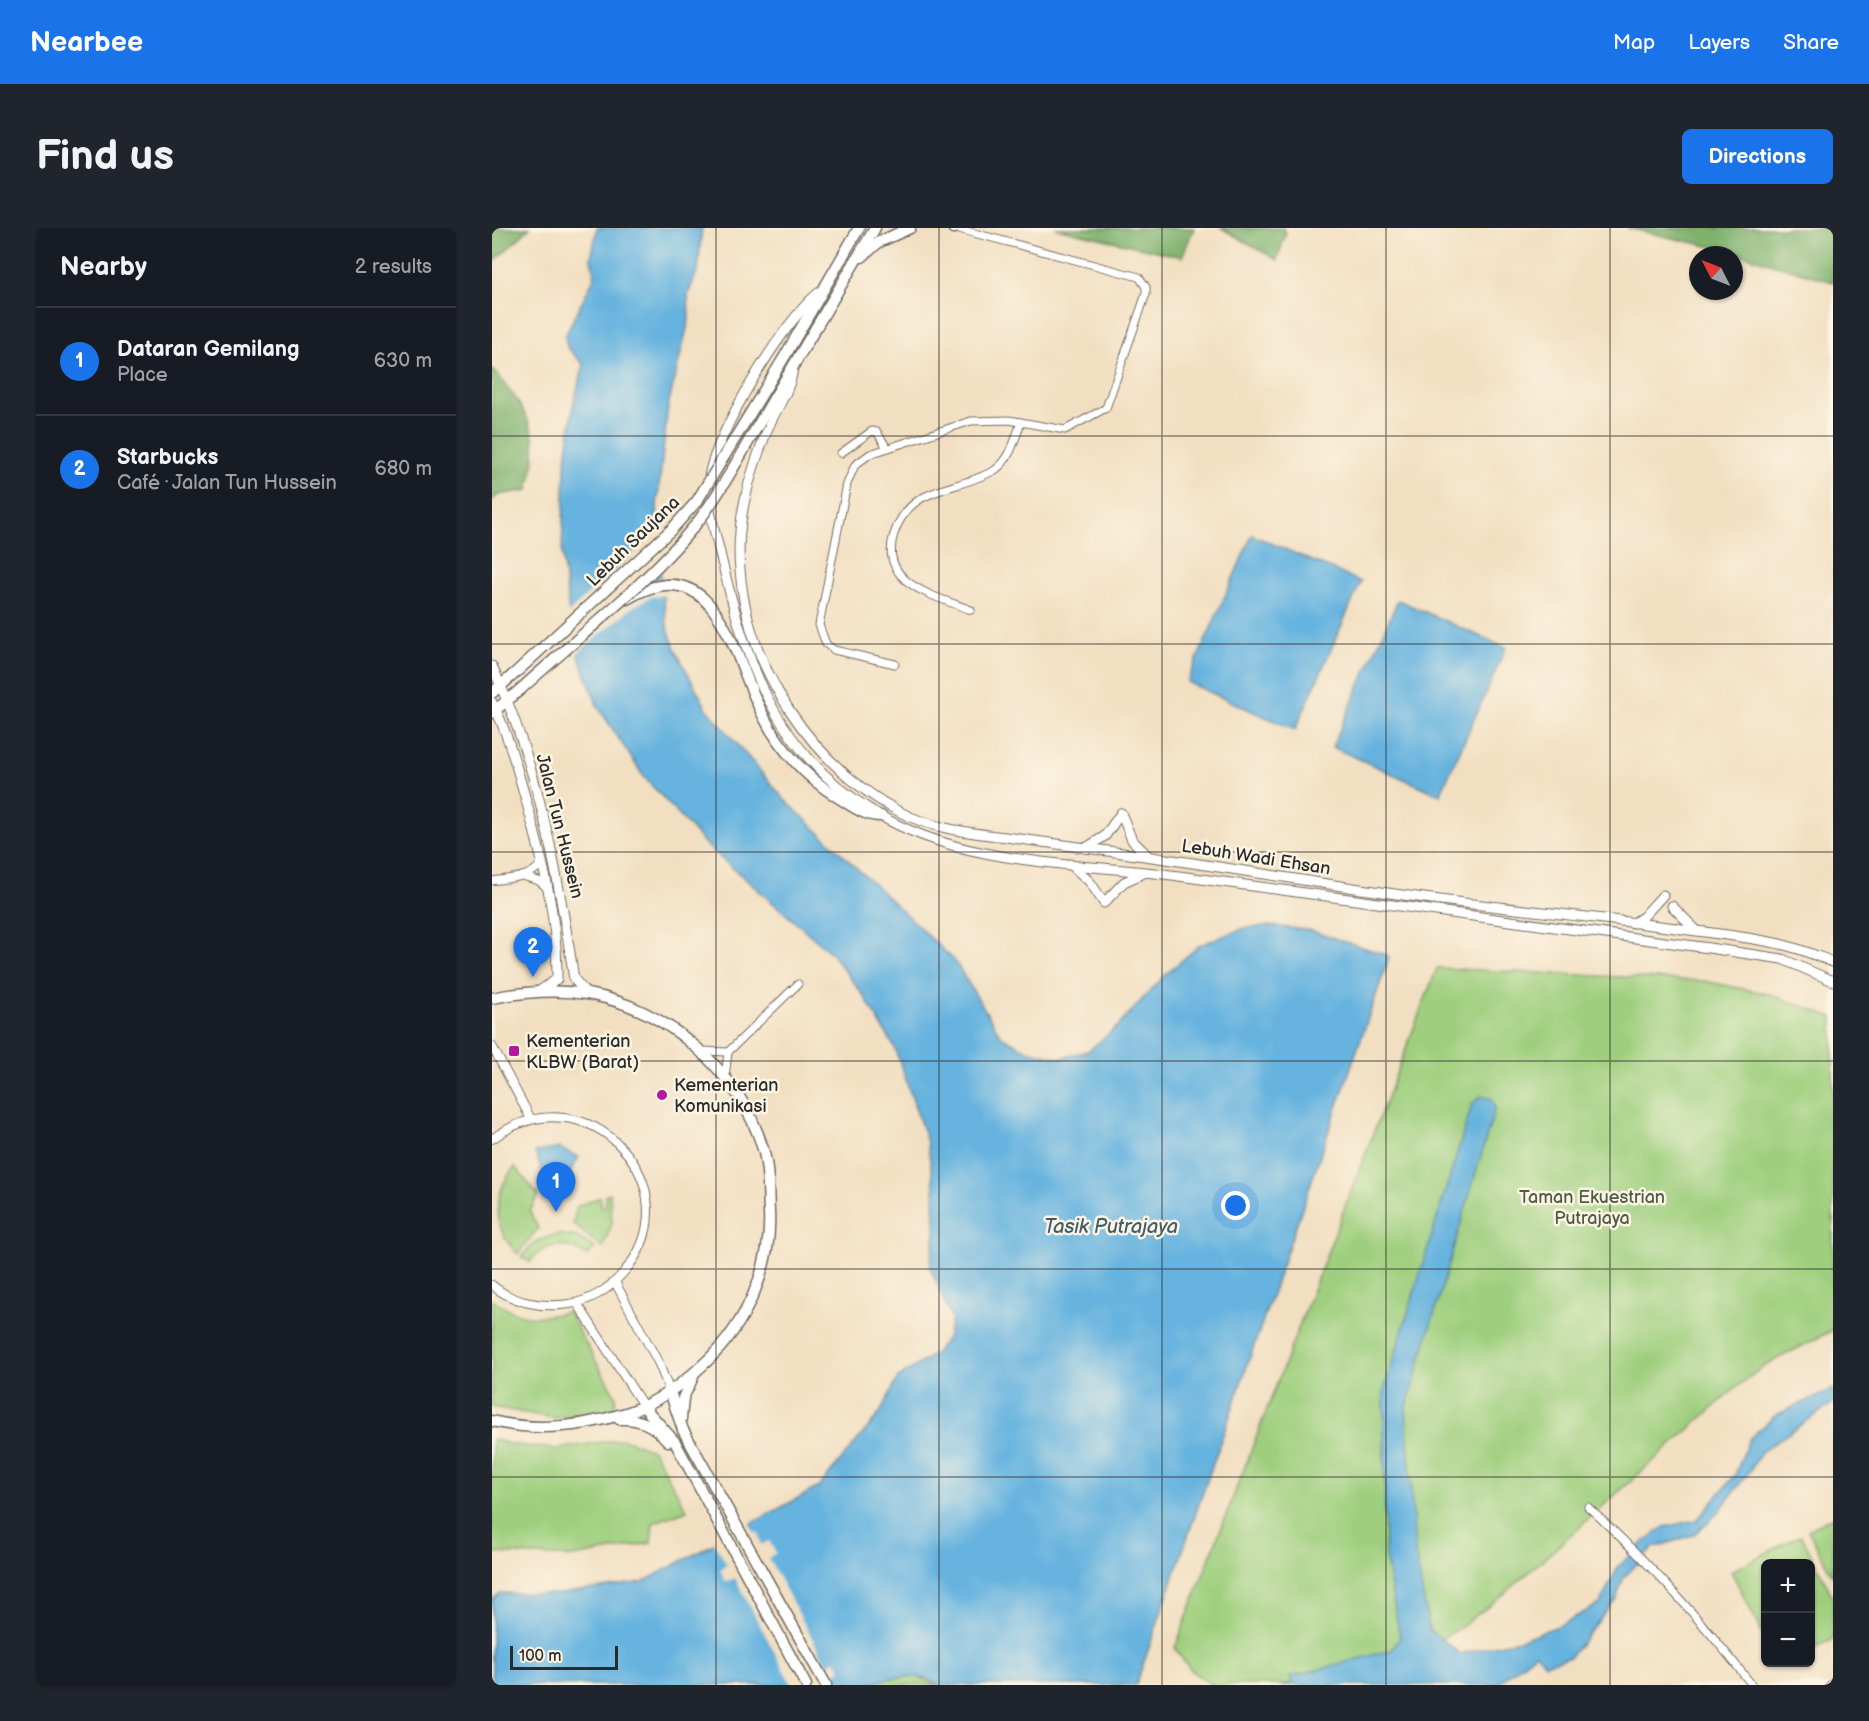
<!DOCTYPE html>
<html lang="en">
<head>
<meta charset="utf-8">
<style>
  body { margin:0; font-family:"Balsamiq Sans",sans-serif; background:#20242c; color:#f1f3f6 }
  .controls { position:absolute; right:18px; bottom:18px; display:grid; overflow:hidden; border-radius:9px; box-shadow:0 2px 4px #0004 }
  .controls button { width:54px; height:54px; display:grid; place-items:center; padding:0; border:0; border-bottom:2px solid #363941; background:#171b24; color:#f1f3f6; font:30px sans-serif }
  .compass { position:absolute; left:1197px; top:18px; width:54px; height:54px; border-radius:50%; background:#171b24; box-shadow:0 2px 4px #0004; rotate:312deg }
  .scale { position:absolute; left:18px; bottom:15px; width:108px; box-sizing:border-box; padding-left:6px; border:3px solid #2b2b2b; border-top:0; font-size:16px; line-height:21px; white-space:nowrap; color:#2b2b2b; -webkit-text-stroke:4px #fcf5e5; paint-order:stroke }
  .you { position:absolute; left:744px; top:978px; width:21px; height:21px; margin:-15px; border:4px solid #fff; border-radius:50%; background:#1a73e8; box-shadow:0 0 0 9px #1a73e833 }
  .badge { display:grid; place-items:center; width:39px; height:39px; border-radius:50%; background:#1a73e8; color:#fff; font-size:20px; font-weight:700 }
  .pin { position:absolute; translate:-50% -50px; filter:drop-shadow(0 2px 3px #0008) }
  .pin::after { content:''; position:absolute; top:32px; width:21px; height:18px; background:inherit; clip-path:polygon(0 0,100% 0,50% 100%) }
  .list { margin:0; padding:0; list-style:none }
  h2 { display:flex; justify-content:space-between; align-items:center; height:78px; margin:0; padding:0 24px; font-size:26px }
  h2 small { font-size:20px; font-weight:400; color:#9ea1a6 }
  .list li { display:grid; grid-template-columns:39px 1fr auto; gap:18px; align-items:center; box-sizing:border-box; height:108px; padding:0 24px; border-top:2px solid #363941 }
  .list b { display:block; font-size:22px; white-space:nowrap }
  .list p { margin:0; font-size:20px; white-space:nowrap; color:#9ea1a6 }
  .list em { font-size:20px; font-style:normal; color:#9ea1a6 }
  .map { position:relative; flex:none; width:1341px; height:1457px; overflow:hidden; border-radius:9px }
  header { display:flex; align-items:center; gap:36px; box-sizing:border-box; height:84px; padding:0 30px; background:#1a73e8; color:#fff }
  header strong { font-size:28px }
  nav { display:flex; gap:33px; margin-inline-start:auto; font-size:21px }
  .intro { display:flex; align-items:center; justify-content:space-between; box-sizing:border-box; height:144px; padding:0 36px }
  h1 { margin:0; font-size:42px }
  .button { padding:15px 27px; border-radius:9px; background:#1a73e8; color:#fff; font-size:21px; font-weight:700 }
  main { display:flex; gap:36px; padding:0 36px }
  aside { flex:1; background:#171b24; border-radius:9px; box-shadow:0 2px 4px #0004 }
  .map>svg:first-child { display:block }
  .green { fill:#9fcf7e; stroke:#657d54; stroke-width:1.5 }
  .forest { fill:#7fb26d; stroke:#556e4c; stroke-width:1.5 }
  .water { fill:#66b3df; stroke:#486f85; stroke-width:1.5 }
  .pier { fill:#f2dfc1 }
  .lines { fill:none; stroke-linecap:round; stroke-linejoin:round }
  .minor-casing { stroke:#716a60; stroke-width:9 }
  .tertiary-casing { stroke:#716a60; stroke-width:10 }
  .secondary-casing { stroke:#716a60; stroke-width:11 }
  .primary-casing { stroke:#716a60; stroke-width:13 }
  .minor { stroke:#fff; stroke-width:7 }
  .tertiary { stroke:#fff; stroke-width:8 }
  .secondary { stroke:#fff; stroke-width:9 }
  .primary { stroke:#fff; stroke-width:10 }
  .primary-bridge-casing { stroke:#716a60; stroke-width:13; stroke-linecap:butt }
  .primary-bridge { stroke:#fff; stroke-width:10 }
  .grid { fill:none; stroke:#2b2b2b; stroke-width:1.5; stroke-opacity:0.55 }
  .poi-dot { fill:#b5179e; stroke:#fcf5e5; stroke-width:2 }
  .labels { text-anchor:middle; stroke-width:5; stroke-linejoin:round; paint-order:stroke }
  .street-label { font-size:18px; fill:#2b2b2b; stroke:#fcf5e5 }
  .poi-label { font-size:18px; fill:#2b2b2b; stroke:#fcf5e5; text-anchor:start }
  .park-label { font-size:18px; fill:#4e5c44; stroke:#fcf5e5 }
  .water-label { font-size:20px; font-style:italic; fill:#405b6a; stroke:#fcf5e5 }
</style>
</head>
<body>
<header>
<strong>Nearbee</strong>
<nav><a>Map</a><a>Layers</a><a>Share</a></nav>
</header>
<div class="intro"><h1>Find us</h1><a class="button">Directions</a></div>
<main>
<aside>
<h2>Nearby<small>2 results</small></h2>
<ul class="list">
<li><span class="badge">1</span><div><b>Dataran Gemilang</b><p>Place</p></div><em>630 m</em></li>
<li><span class="badge">2</span><div><b>Starbucks</b><p>Café · Jalan Tun Hussein</p></div><em>680 m</em></li>
</ul>
</aside>
<div class="map">
<svg width="1341" height="1457" viewBox="0 0 1341 1457">
  <rect width="100%" height="100%" fill="#fcf5e5"/>
  <filter id="ink" filterUnits="userSpaceOnUse"><feTurbulence type="fractalNoise" baseFrequency=".0167" numOctaves="2"/><feDisplacementMap in="SourceGraphic" scale="12" xChannelSelector="R" yChannelSelector="G"/><feConvolveMatrix kernelMatrix="1 2 1 2 8 2 1 2 1" color-interpolation-filters="sRGB"/></filter>
  <filter id="wash" filterUnits="userSpaceOnUse"><feTurbulence type="fractalNoise" baseFrequency=".008" numOctaves="4" result="noise"/><feDisplacementMap in="SourceGraphic" scale="24" xChannelSelector="R" yChannelSelector="G"/><feGaussianBlur stdDeviation="1.35" result="paint"/><feColorMatrix in="noise" values="0 0 0 0 0 0 0 0 0 0 0 0 0 0 0 0 0 1.4 0 .05"/><feComposite in="paint" operator="in"/></filter>
  <g filter="url(#wash)">
    <rect width="100%" height="100%" fill="#f2dfc1"/>
    <g class="green">
      <path d="M 945,740 L 1212,753 L 1277,766 L 1341,789 L 1341,1102 L 1275,1136 L 1242,1161 L 1009,1369 L 963,1403 L 926,1423 L 819,1457 L 722,1457 C 703,1449 694,1437 683,1420 Z"/>
      <path d="M 23,939 L 46,967 L 38,984 L 46,1000 L 26,1026 C 0,1002 0,965 23,939 Z"/>
      <polygon points="118,965 120,996 110,1020 81,996 85,978 108,969 110,979 114,979 113,967"/>
      <path d="M 65,1006 L 85,1009 L 103,1020 L 95,1028 C 75,1014 54,1013 38,1034 L 29,1029 L 43,1014 Z"/>
      <path d="M 0,1072 C 30,1092 42,1091 76,1084 L 124,1169 L 122,1183 L 61,1190 L 0,1179 Z"/>
      <polygon points="0,1211 18,1216 63,1221 131,1211 161,1222 195,1282 161,1295 159,1315 81,1329 0,1325"/>
      <polygon points="1341,1289 1341,1349 1316,1302"/>
      <polygon points="1309,1307 1341,1369 1341,1411 1319,1423 1318,1336 1274,1336 1273,1410 1239,1343"/>
      <polygon points="423,1448 447,1457 374,1457 390,1452"/>
    </g>
    <g class="forest">
      <polygon points="0,0 38,0 0,35"/>
      <polygon points="563,0 702,0 690,29"/>
      <polygon points="729,0 791,0 794,5 785,32"/>
      <polygon points="1135,0 1341,0 1341,54 1234,22"/>
      <path d="M 0,141 C 7,147 13,156 18,163 C 44,197 48,220 36,262 L 6,267 L 0,273 Z"/>
    </g>
    <g class="water">
      <path d="M 105,0 L 210,0 L 206,41 L 196,67 L 197,92 L 176,178 L 165,277 L 166,326 L 175,398 L 184,423 L 215,481 L 293,572 L 462,732 L 509,808 L 535,822 L 569,830 L 596,823 L 626,798 L 674,746 L 708,717 L 753,700 L 778,698 L 817,702 L 895,727 L 897,730 L 644,1457 L 447,1457 C 424,1443 399,1449 374,1457 L 0,1457 L 0,1372 L 8,1365 L 67,1366 L 151,1354 L 327,1259 L 388,1185 L 406,1150 L 444,1125 L 455,1110 L 460,1091 L 438,1039 L 443,1005 L 442,957 L 435,914 L 403,820 L 372,768 L 339,725 L 215,618 L 152,549 L 106,479 L 80,410 L 70,325 L 73,239 L 82,173 L 92,137 L 75,119 L 73,108 L 103,48 L 99,31 Z"/>
      <polygon points="760,307 869,354 803,502 695,454"/>
      <polygon points="906,372 1014,420 948,567 840,519"/>
      <polygon points="988,868 1000,871 1003,880 914,1181 923,1323 937,1402 969,1426 1027,1412 1066,1398 1108,1376 1126,1339 1153,1313 1172,1299 1205,1292 1243,1247 1257,1211 1284,1187 1341,1161 1341,1175 1269,1224 1258,1243 1224,1287 1201,1307 1161,1320 1132,1349 1124,1371 1078,1429 1053,1436 1044,1425 1004,1457 789,1457 800,1455 798,1449 900,1422 908,1409 893,1326 892,1162 980,877"/>
      <polygon points="67,920 87,929 77,946 51,945 43,924"/>
    </g>
    <g class="pier">
      <polygon points="168,300 170,338 156,354 172,351 174,367 158,369 141,379 83,427 77,411 74,387"/>
      <polygon points="256,1293 263,1305 266,1304 269,1317 277,1313 284,1325 276,1330 335,1437 344,1432 349,1441 340,1447 346,1457 300,1457 243,1350 234,1354 228,1342 235,1337 221,1312"/>
    </g>
  </g>
  <g filter="url(#ink)">
    <g class="lines">
      <defs>
        <g id="minor">
          <polyline points="349,225 380,203 385,204 395,220"/>
          <path d="M 479,382 C 443,368 386,356 402,306 C 407,291 416,278 430,270 C 452,258 481,255 503,242 C 519,231 523,211 529,194"/>
          <polyline points="403,436 342,422 334,416 327,397 355,256 363,237 378,226 479,193 517,192 573,202 614,180 654,66 654,59 647,49 463,0"/>
          <polyline points="30,648 47,653 55,660"/>
          <path d="M 0,653 C 17,650 42,651 50,633"/>
          <polyline points="210,823 236,824 306,756"/>
          <polyline points="233,850 236,824"/>
          <path d="M 1096,1279 C 1156,1333 1210,1393 1260,1457"/>
          <polyline points="1338,1457 1341,1455"/>
        </g>
        <g id="tertiary">
          <polyline points="0,818 39,891"/>
          <path d="M 0,911 C 97,839 206,962 131,1045 C 117,1061 98,1073 77,1076 C 50,1080 21,1075 0,1057"/>
          <polyline points="123,1054 167,1136 178,1164"/>
          <polyline points="85,1075 152,1179"/>
        </g>
        <g id="secondary">
          <path d="M 329,63 C 294,88 223,206 217,249 C 214,273 221,297 227,321 C 253,430 279,522 382,584 C 472,639 585,634 687,648 C 864,672 1041,696 1217,720 L 1290,731 L 1341,753"/>
          <path d="M 301,139 C 299,162 285,179 276,200 C 258,245 243,293 248,342 C 256,442 320,537 408,584 C 442,602 483,605 521,610 C 560,615 599,621 638,626 C 750,641 860,662 972,675 C 1040,683 1108,690 1176,699 C 1215,705 1255,708 1292,717 C 1309,721 1325,728 1341,734"/>
          <path d="M 0,438 C 46,536 66,645 82,751 L 95,766"/>
          <path d="M 0,474 C 15,503 23,534 32,565 C 49,626 66,688 65,751 L 46,764"/>
          <polyline points="629,585 640,612 656,628"/>
          <polyline points="594,620 613,608 629,585"/>
          <polyline points="578,636 598,654 612,675 632,654 652,645"/>
          <polyline points="1180,678 1204,702"/>
          <polyline points="1141,695 1151,689 1171,667"/>
        </g>
        <g id="primary">
          <polyline points="461,0 463,0"/>
          <polyline points="370,29 387,14 418,0"/>
          <polyline points="293,128 367,0"/>
          <polyline points="268,194 383,0"/>
          <path d="M 135,371 C 227,316 242,435 273,491 C 288,521 316,551 344,568 C 358,577 372,588 389,588"/>
          <polyline points="0,465 21,447"/>
          <polyline points="0,485 29,461"/>
          <path d="M 0,770 C 30,764 64,761 95,766 C 174,779 248,843 271,921 C 277,941 276,963 277,984 C 280,1039 254,1097 214,1134 C 190,1157 165,1175 134,1185 C 90,1199 45,1204 0,1193"/>
          <polyline points="178,1164 191,1202 334,1457"/>
          <polyline points="152,1179 183,1214 314,1457"/>
          <path d="M 127,1191 C 148,1190 162,1197 176,1213"/>
          <polyline points="189,1191 191,1170 201,1149"/>
        </g>
      </defs>
      <use href="#minor" class="minor-casing"/>
      <use href="#tertiary" class="tertiary-casing"/>
      <use href="#secondary" class="secondary-casing"/>
      <use href="#primary" class="primary-casing"/>
      <use href="#minor" class="minor"/>
      <use href="#tertiary" class="tertiary"/>
      <use href="#secondary" class="secondary"/>
      <use href="#primary" class="primary"/>
      <defs>
        <g id="primary-bridge">
          <polyline points="21,447 180,301 205,273 293,128"/>
          <path d="M 29,461 C 87,408 160,352 208,291 C 231,261 248,227 268,194"/>
        </g>
      </defs>
      <use href="#primary-bridge" class="primary-bridge-casing"/>
      <use href="#primary-bridge" class="primary-bridge"/>
    </g>
  </g>
  <path class="grid" d="M 224,0 L 224,1457M 447,0 L 447,1457M 670,0 L 670,1457M 894,0 L 894,1457M 1118,0 L 1118,1457M 0,208 L 1341,208M 0,416 L 1341,416M 0,624 L 1341,624M 0,833 L 1341,833M 0,1041 L 1341,1041M 0,1249 L 1341,1249"/>
  <g class="poi-dot">
    <rect x="16" y="817" width="12" height="12" rx="3"/>
    <circle cx="170" cy="867" r="6"/>
  </g>
  <g class="labels">
    <g class="street-label">
      <text transform="translate(141 313) rotate(-44)" y="6">Lebuh Saujana</text>
      <text transform="translate(68 598) rotate(76)" y="6">Jalan Tun Hussein</text>
      <text transform="translate(764 629) rotate(9)" y="6">Lebuh Wadi Ehsan</text>
    </g>
    <g class="poi-label">
      <text x="34" y="819">Kementerian<tspan x="34" dy="21">KLBW (Barat)</tspan></text>
      <text x="182" y="863">Kementerian<tspan x="182" dy="21">Komunikasi</tspan></text>
    </g>
    <g class="park-label">
      <text x="1100" y="975">Taman Ekuestrian<tspan x="1100" dy="21">Putrajaya</tspan></text>
    </g>
    <g class="water-label">
      <text x="619" y="1005">Tasik Putrajaya</text>
    </g>
  </g>
</svg>
<div class="controls">
<button>+</button>
<button>−</button>
</div>
<svg class="compass" viewBox="-18 -18 36 36"><path d="M0-13l5 13h-10z" fill="#e53935"/><path d="M0 13l5-13h-10z" fill="#9ea1a6"/></svg>
<div class="scale">100 m</div>
<div class="you"></div>
<div class="pin badge" style="left:64px;top:984px">1</div>
<div class="pin badge" style="left:41px;top:749px">2</div>
</div>
</main>
</body>
</html>
